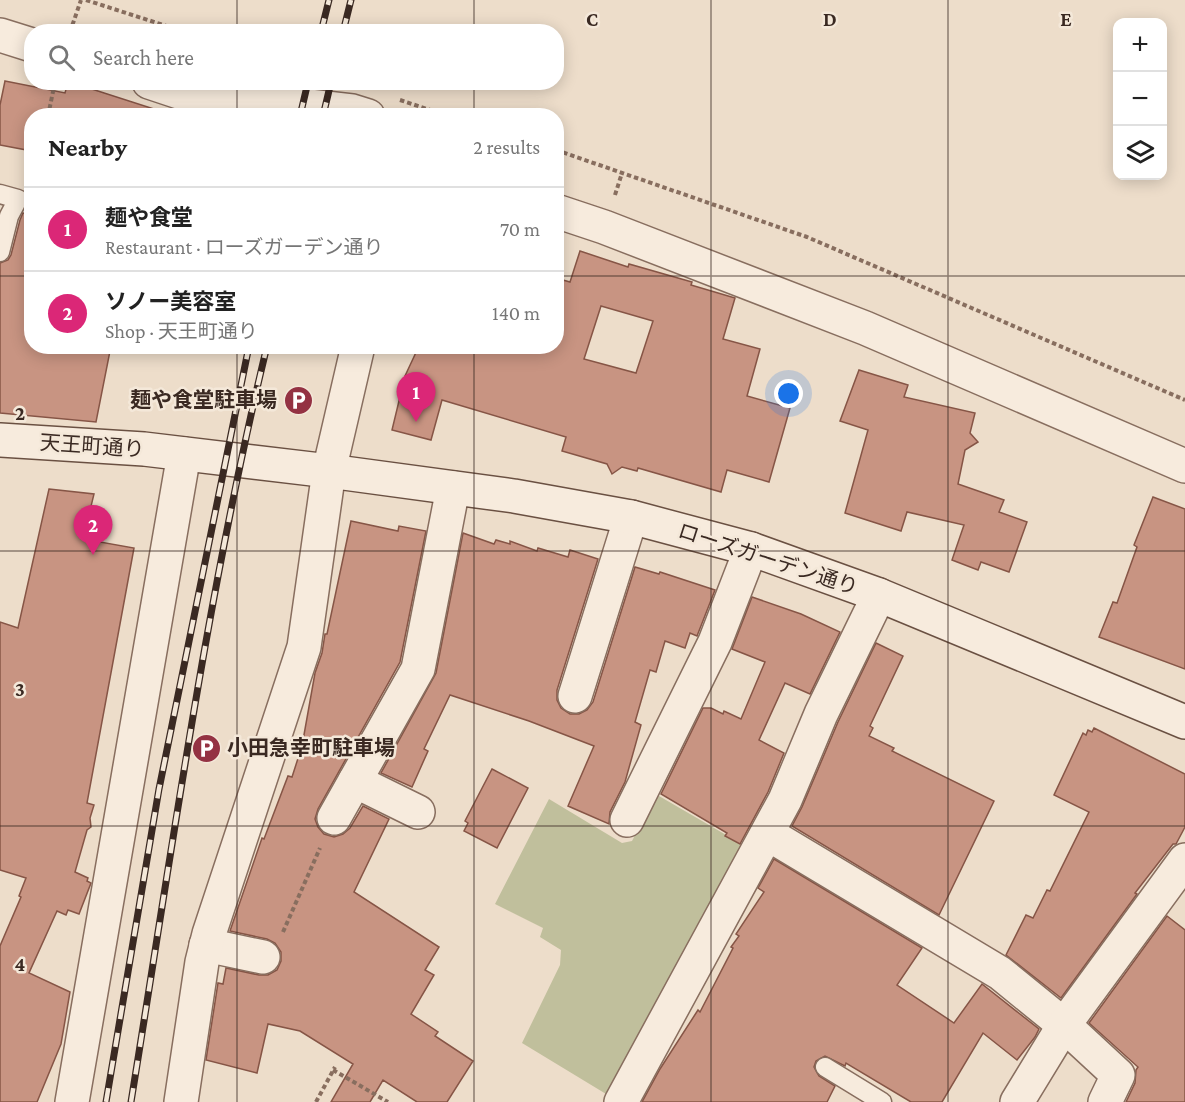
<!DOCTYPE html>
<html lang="en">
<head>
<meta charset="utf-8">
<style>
  body { margin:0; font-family:"Crimson Pro","Noto Sans JP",serif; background:#f6f6f6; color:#222 }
  .controls { position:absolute; right:18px; top:18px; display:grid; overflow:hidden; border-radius:12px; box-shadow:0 3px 15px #0003 }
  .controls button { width:54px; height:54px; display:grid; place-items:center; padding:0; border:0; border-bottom:2px solid #e0e0e0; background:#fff; color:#222; font:30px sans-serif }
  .you { position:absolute; left:789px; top:394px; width:21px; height:21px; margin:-15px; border:4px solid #fff; border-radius:50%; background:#1a73e8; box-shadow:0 0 0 9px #1a73e833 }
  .badge { display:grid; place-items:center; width:39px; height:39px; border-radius:50%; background:#db2777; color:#fff; font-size:20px; font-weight:700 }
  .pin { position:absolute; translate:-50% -50px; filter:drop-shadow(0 2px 3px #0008) }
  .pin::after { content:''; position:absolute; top:32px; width:21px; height:18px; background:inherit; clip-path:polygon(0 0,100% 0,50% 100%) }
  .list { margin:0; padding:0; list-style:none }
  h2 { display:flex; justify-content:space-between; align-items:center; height:78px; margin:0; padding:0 24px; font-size:26px }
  h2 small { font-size:20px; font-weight:400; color:#767676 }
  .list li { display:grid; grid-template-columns:39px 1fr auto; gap:18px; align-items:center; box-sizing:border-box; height:84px; padding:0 24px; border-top:2px solid #e0e0e0 }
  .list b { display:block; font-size:22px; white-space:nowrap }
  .list p { margin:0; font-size:20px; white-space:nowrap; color:#767676 }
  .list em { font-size:20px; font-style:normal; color:#767676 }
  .icon { flex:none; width:33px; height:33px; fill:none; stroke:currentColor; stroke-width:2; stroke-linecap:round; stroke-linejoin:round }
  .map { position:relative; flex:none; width:1185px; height:1102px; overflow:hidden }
  .search { position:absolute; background:#fff; box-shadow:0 3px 15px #0003; left:24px; top:24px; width:540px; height:66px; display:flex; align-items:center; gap:15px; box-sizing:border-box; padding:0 21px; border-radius:24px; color:#767676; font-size:22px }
  .panel { position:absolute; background:#fff; box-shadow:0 3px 15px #0003; left:24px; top:108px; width:540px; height:246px; border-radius:24px }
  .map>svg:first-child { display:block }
  .cemetery { fill:#c0bf9c }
  .building { fill:#c89482; stroke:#865546; stroke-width:1.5; fill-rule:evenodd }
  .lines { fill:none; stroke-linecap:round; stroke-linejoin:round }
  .service-casing { stroke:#886e5f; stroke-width:21 }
  .minor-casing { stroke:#886e5f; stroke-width:36 }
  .secondary-casing { stroke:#6a5042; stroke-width:36 }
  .path { stroke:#886e5f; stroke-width:4; stroke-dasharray:4.5 3; stroke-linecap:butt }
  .service { stroke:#f7ebdd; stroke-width:18 }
  .minor { stroke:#f7ebdd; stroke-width:33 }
  .secondary { stroke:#f7ebdd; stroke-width:33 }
  .rail-casing { stroke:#3a2922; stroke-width:7 }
  .rail { stroke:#f4e8d9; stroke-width:4.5; stroke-dasharray:14; stroke-linecap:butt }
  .grid { fill:none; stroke:#3a2922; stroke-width:1.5; stroke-opacity:0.55 }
  .labels { text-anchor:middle; stroke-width:5; stroke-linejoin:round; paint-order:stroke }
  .poi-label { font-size:21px; font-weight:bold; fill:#3a2922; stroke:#f4e8d9; text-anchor:end }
  .street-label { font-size:21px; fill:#3a2922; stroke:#f4e8d9 }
  .grid-label { font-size:20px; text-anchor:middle; font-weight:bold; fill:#3a2922; stroke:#f4e8d9; stroke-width:5; stroke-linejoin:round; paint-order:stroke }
</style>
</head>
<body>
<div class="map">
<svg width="1185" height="1102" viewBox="0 0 1185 1102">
  <rect width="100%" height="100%" fill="#edddca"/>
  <polygon class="cemetery" points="659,796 752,850 611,1097 522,1043 560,965 561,950 540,937 543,928 495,904 549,799 622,843 632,841 654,799"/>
  <g class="building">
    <polygon points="5,81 65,93 68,82 70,82 154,109 153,116 32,116 32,151 0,145 0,105"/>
    <polygon points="23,213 32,216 32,346 111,346 96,422 0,413 0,263 8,260 11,255 20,220"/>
    <path d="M 580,251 L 628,267 L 629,264 L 692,282 L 691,285 L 735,298 L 723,339 L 760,349 L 747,396 L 790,408 L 769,482 L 727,470 L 721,492 L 638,468 L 637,471 L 622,467 L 612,474 L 607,464 L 562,451 L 566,437 L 442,400 L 431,440 L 392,430 L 405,376 L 419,346 L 556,346 L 556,278 L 570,282 ZM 601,306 L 653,321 L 636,373 L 584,359 Z"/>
    <polygon points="859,370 908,385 904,397 975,413 970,433 978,442 965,450 958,484 1004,500 999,512 1027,522 1009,572 981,562 978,570 952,560 964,525 907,512 901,531 845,513 868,430 840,421"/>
    <polygon points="49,489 94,494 83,539 134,548 87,803 94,805 90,818 91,827 87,830 75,872 88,878 87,881 91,883 79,914 68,910 66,915 57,911 29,973 70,992 61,1044 37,1102 0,1102 0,946 21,897 19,896 26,878 0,870 0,622 18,628"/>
    <polygon points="1153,497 1185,509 1185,669 1099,637 1113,602 1117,603 1137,547 1134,545"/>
    <polygon points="351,521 398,531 399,526 426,531 400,662 318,809 315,819 318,827 324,834 334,837 343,834 350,828 363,806 389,819 354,892 439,947 425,970 434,975 411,1014 438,1032 435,1036 473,1061 447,1102 417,1102 383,1080 370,1102 331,1102 353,1064 300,1031 268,1024 257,1073 206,1060 218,983 223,984 226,968 259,975 268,975 277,970 281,961 281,952 275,943 267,939 230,931 262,838 264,839 288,776 292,777 302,746 315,673 322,653 325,634 327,634"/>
    <polygon points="463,533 494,544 496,540 510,544 510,541 537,551 538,548 568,557 570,550 598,559 557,690 557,700 561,708 570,714 579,714 587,710 593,702 635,567 659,574 660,572 715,590 697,636 690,633 685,648 665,641 656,672 650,670 635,722 641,725 625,782 610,812 609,824 568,806 594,746 529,721 450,695 424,749 428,751 412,787 381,773 436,673"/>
    <polygon points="752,597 801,614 840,632 810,694 785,683 759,740 784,753 768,792 740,844 725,836 727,833 661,794 703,708 711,708 723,714 724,711 741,719 765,662 732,649"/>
    <polygon points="876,643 903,656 870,726 873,728 869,736 894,748 892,751 994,801 939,915 792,826 802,807 838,722"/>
    <polygon points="1094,728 1185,774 1185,827 1176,844 1173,844 1135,893 1137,894 1061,998 1006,955 1026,915 1033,918 1047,890 1050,891 1089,812 1054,795 1083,733 1086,735 1088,730 1092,732"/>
    <polygon points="492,769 528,788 497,848 464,831 468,823 465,821"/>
    <polygon points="774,859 922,948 897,985 954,1023 982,984 1039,1029 1035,1037 1017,1060 983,1033 942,1102 911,1102 846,1063 845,1066 825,1056 816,1061 814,1067 819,1076 835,1086 827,1102 642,1102 660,1069 698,1010 700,1012 733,948 731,947 739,936 736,934 764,892 758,888"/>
    <polygon points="1167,916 1185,930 1185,1102 1126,1102 1135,1083 1136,1070 1138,1067 1089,1023"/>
  </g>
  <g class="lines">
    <defs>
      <g id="service">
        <polyline points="0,194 18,199 9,216 0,252"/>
        <polyline points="825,1067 882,1102"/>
      </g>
      <g id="minor">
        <polyline points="0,35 32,45"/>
        <polyline points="149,82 221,106 248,99 352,111 368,116"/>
        <polyline points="556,211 604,227 865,328 1185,466"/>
        <polyline points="575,696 631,517"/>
        <polyline points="355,781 418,812"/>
        <polyline points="334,818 418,669 453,488"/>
        <polyline points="627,820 715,642 751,549"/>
        <polyline points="768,834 1000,973 1064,1025 1118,1075 1105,1102"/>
        <polyline points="206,945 263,957"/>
        <polyline points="72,1102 184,454"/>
        <polyline points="181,1102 202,962 209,934 304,647 329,471 358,346"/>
        <polyline points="621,1102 785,800 821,714 879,595"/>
        <polyline points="1017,1102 1064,1025 1185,860"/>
      </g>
      <polyline id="secondary" points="0,440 144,449 329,471 514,496 631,517 751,549 879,595 1185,722"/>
    </defs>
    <use href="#service" class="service-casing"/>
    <use href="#minor" class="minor-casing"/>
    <use href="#secondary" class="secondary-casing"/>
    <g class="path">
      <polyline points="86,0 185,32"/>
      <polyline points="70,32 81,0"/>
      <polyline points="400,100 448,116"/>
      <polyline points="48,116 55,82"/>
      <polyline points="556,150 807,237 1185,400"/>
      <polyline points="615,195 622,173"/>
      <polyline points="283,932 320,848"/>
      <polyline points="333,1070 388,1102"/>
      <polyline points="316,1102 335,1067"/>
    </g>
    <use href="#service" class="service"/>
    <use href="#minor" class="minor"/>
    <use href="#secondary" class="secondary"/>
    <defs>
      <g id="rail">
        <polyline points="321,32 329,0"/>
        <polyline points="343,32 351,0"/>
        <polyline points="300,116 308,82"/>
        <polyline points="323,116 331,82"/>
        <polyline points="106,1102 159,789 249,346"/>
        <path d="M 131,1102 C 172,850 207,595 267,346"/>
      </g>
    </defs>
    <use href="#rail" class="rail-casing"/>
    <use href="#rail" class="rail"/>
  </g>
  <path class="grid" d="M 237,0 L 237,32M 474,0 L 474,32M 711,0 L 711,1102M 948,0 L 948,1102M 237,82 L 237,116M 474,82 L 474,116M 0,276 L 32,276M 556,276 L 1185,276M 237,346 L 237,1102M 474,346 L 474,1102M 0,551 L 1185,551M 0,826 L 1185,826"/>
  <defs>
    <symbol id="parking-disc" viewBox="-11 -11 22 22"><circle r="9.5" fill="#943243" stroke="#f4e8d9"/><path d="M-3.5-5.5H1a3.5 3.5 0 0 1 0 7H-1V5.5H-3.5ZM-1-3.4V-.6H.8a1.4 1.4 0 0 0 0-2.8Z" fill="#fff"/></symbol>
  </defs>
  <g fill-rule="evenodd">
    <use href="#parking-disc" x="282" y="384" width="33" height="33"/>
    <use href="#parking-disc" x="190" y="732" width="33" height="33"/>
  </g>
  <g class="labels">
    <g class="poi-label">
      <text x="277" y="407">麺や食堂駐車場</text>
      <text x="227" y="755" text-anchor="start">小田急幸町駐車場</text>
    </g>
    <g class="street-label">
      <text transform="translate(92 446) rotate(4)" y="7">天王町通り</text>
      <text transform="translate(768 559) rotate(18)" y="7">ローズガーデン通り</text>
    </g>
  </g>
  <g class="grid-label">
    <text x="592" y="26">C</text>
    <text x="830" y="26">D</text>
    <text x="1066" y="26">E</text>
    <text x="20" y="420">2</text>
    <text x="20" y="696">3</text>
    <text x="20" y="971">4</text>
  </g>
</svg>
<div class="controls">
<button>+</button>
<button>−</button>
<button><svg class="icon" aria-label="layers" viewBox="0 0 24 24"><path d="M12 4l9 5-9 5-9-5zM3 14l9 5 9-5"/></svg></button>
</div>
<div class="you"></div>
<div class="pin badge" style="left:416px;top:422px">1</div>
<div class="pin badge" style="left:93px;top:555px">2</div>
<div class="search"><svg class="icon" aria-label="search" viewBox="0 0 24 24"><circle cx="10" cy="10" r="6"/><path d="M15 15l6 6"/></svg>Search here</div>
<section class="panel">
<h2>Nearby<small>2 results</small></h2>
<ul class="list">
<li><span class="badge">1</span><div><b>麺や食堂</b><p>Restaurant · ローズガーデン通り</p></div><em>70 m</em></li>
<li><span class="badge">2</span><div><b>ソノー美容室</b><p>Shop · 天王町通り</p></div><em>140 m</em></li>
</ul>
</section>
</div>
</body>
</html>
